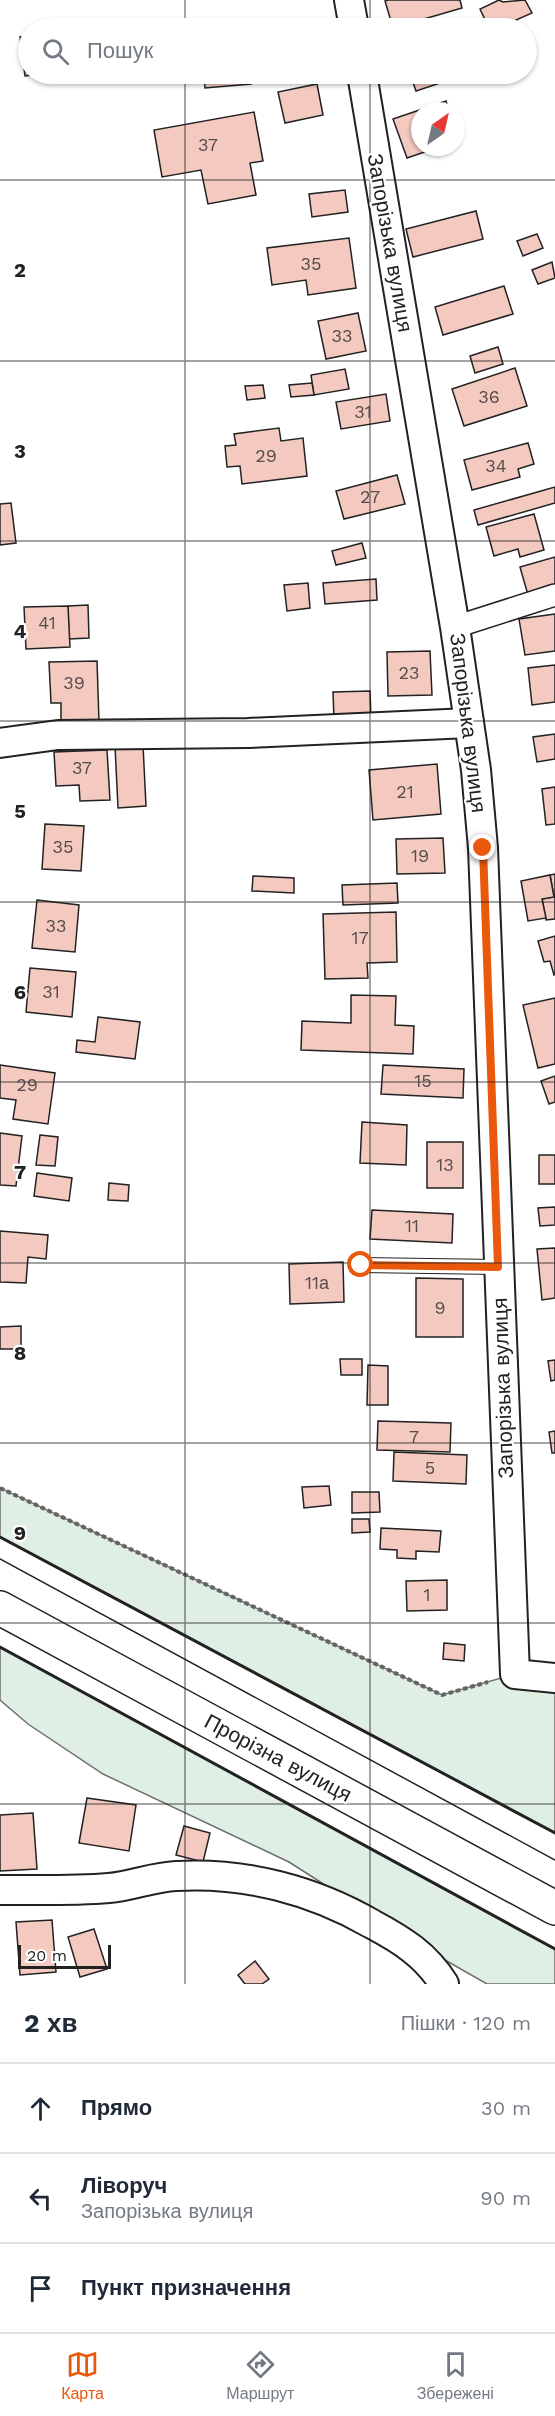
<!DOCTYPE html>
<html lang="uk">
<head>
<meta charset="utf-8">
<style>
  body { margin:0; font-family:"Work Sans",sans-serif; background:#f6f6f7; color:#1f2937 }
  .compass { position:absolute; left:411px; top:102px; width:54px; height:54px; border-radius:50%; background:#fff; box-shadow:0 2px 4px #0004; rotate:34deg }
  .scale { position:absolute; left:18px; bottom:15px; width:93px; box-sizing:border-box; padding-left:6px; border:3px solid #222; border-top:0; font-size:16px; line-height:21px; white-space:nowrap; color:#222; -webkit-text-stroke:4px #fff; paint-order:stroke }
  .stop { position:absolute; width:18px; height:18px; margin:-14px; border:4px solid #ea580c; border-radius:50%; background:#fff }
  .stop.end { background:#ea580c; border-color:#fff; box-shadow:0 2px 6px #0008 }
  .list { margin:0; padding:0; list-style:none }
  h2 { display:flex; justify-content:space-between; align-items:center; height:78px; margin:0; padding:0 24px; font-size:26px }
  h2 small { font-size:20px; font-weight:400; color:#747a83 }
  .list li { display:grid; grid-template-columns:39px 1fr auto; gap:18px; align-items:center; box-sizing:border-box; height:90px; padding:0 24px; border-top:2px solid #e0e1e3 }
  .list b { display:block; font-size:22px; white-space:nowrap }
  .list p { margin:0; font-size:20px; white-space:nowrap; color:#747a83 }
  .list em { font-size:20px; font-style:normal; color:#747a83 }
  .icon { flex:none; width:33px; height:33px; fill:none; stroke:currentColor; stroke-width:2; stroke-linecap:round; stroke-linejoin:round }
  .map { position:relative; flex:none; width:555px; height:1984px; overflow:hidden }
  .search { position:absolute; background:#fff; box-shadow:0 2px 4px #0004; left:18px; right:18px; top:18px; height:66px; display:flex; align-items:center; gap:15px; box-sizing:border-box; padding:0 21px; border-radius:33px; color:#747a83; font-size:22px }
  .sheet { height:348px; background:#fff }
  nav { display:flex; justify-content:space-around; align-items:center; box-sizing:border-box; height:84px; border-top:2px solid #e0e1e3; background:#fff; font-size:16px; color:#747a83 }
  nav a { display:grid; justify-items:center; gap:3px }
  nav .on { color:#ea580c }
  .map>svg:first-child { display:block }
  .green { fill:#e0efe3; stroke:#6f6f6f; stroke-width:1.5 }
  .building { fill:#f3c9c0; stroke:#222; stroke-width:1.5 }
  .lines { fill:none; stroke-linecap:round; stroke-linejoin:round }
  .service-casing { stroke:#222; stroke-width:16 }
  .pedestrian-casing { stroke:#222; stroke-width:24 }
  .minor-casing { stroke:#222; stroke-width:32 }
  .secondary-casing { stroke:#222; stroke-width:36 }
  .path { stroke:#646464; stroke-width:4; stroke-dasharray:4.5 3; stroke-linecap:butt }
  .service { stroke:#fff; stroke-width:14 }
  .pedestrian { stroke:#fff; stroke-width:21 }
  .minor { stroke:#fff; stroke-width:28 }
  .secondary { stroke:#fff; stroke-width:33 }
  .tram { stroke:#222; stroke-width:1.5 }
  .wall { stroke:#222; stroke-width:3 }
  .route { stroke:#ea580c; stroke-width:8 }
  .grid { fill:none; stroke:#222; stroke-width:1.5; stroke-opacity:0.55 }
  .labels { text-anchor:middle; stroke-width:4.5; stroke-linejoin:round; paint-order:stroke }
  .number-label { font-size:18px; fill:#564c4a }
  .street-label { font-size:21px; fill:#222; stroke:#fff }
  .grid-label { font-size:20px; text-anchor:middle; font-weight:bold; fill:#222; stroke:#fff; stroke-width:4.5; stroke-linejoin:round; paint-order:stroke }
</style>
</head>
<body>
<div class="map">
<svg width="555" height="1984" viewBox="0 0 555 1984">
  <rect width="100%" height="100%" fill="#fff"/>
  <g class="green">
    <polygon points="0,1488 442,1695 515,1674 555,1678 555,1833 0,1537"/>
    <polygon points="0,1647 555,1949 555,1984 487,1984 424,1948 289,1862 103,1774 28,1724 0,1700"/>
  </g>
  <g class="building">
    <polygon points="388,0 460,0 462,8 393,28 385,1"/>
    <polygon points="499,0 503,2 525,0 532,13 516,20 519,25 511,28 489,28 480,9"/>
    <polygon points="28,36 28,74 41,74 25,76 20,37"/>
    <polygon points="204,74 250,74 251,84 205,88"/>
    <polygon points="410,74 464,74 464,75 416,91"/>
    <polygon points="317,84 323,115 285,123 278,92"/>
    <polygon points="446,101 449,111 420,111 420,147 439,147 407,158 393,119"/>
    <polygon points="254,112 263,161 250,163 256,195 208,204 201,170 162,177 154,130"/>
    <polygon points="345,190 348,212 312,217 309,194"/>
    <polygon points="476,211 483,239 413,257 406,229"/>
    <polygon points="537,234 543,248 523,256 517,241"/>
    <polygon points="349,238 356,288 308,295 306,280 272,285 267,248"/>
    <polygon points="552,262 555,278 538,284 532,270"/>
    <polygon points="504,286 513,314 443,335 435,307"/>
    <polygon points="358,313 366,351 326,359 318,321"/>
    <polygon points="498,347 503,364 475,373 470,356"/>
    <polygon points="515,368 527,406 464,426 452,389"/>
    <polygon points="345,369 349,389 314,395 311,375"/>
    <polygon points="312,383 314,395 291,397 289,385"/>
    <polygon points="263,385 265,398 247,400 245,386"/>
    <polygon points="386,394 390,421 341,429 336,402"/>
    <polygon points="279,428 281,441 303,438 307,476 242,484 240,466 227,467 225,446 236,445 234,434"/>
    <polygon points="528,443 534,464 518,469 520,477 472,490 464,460"/>
    <polygon points="397,475 405,504 344,519 336,491"/>
    <polygon points="555,487 555,503 478,525 474,510"/>
    <polygon points="11,503 16,543 0,545 0,504"/>
    <polygon points="534,514 544,550 520,557 518,549 494,556 486,527"/>
    <polygon points="362,543 366,558 336,565 332,551"/>
    <polygon points="555,557 555,587 528,595 520,567"/>
    <polygon points="376,579 377,600 325,604 323,583"/>
    <polygon points="308,583 310,608 287,611 284,585"/>
    <polygon points="88,605 89,638 69,639 68,606"/>
    <polygon points="68,606 70,647 26,649 24,607"/>
    <polygon points="555,614 555,651 525,655 519,619"/>
    <polygon points="430,651 432,695 388,696 387,652"/>
    <polygon points="97,661 99,721 61,722 61,703 51,703 49,662"/>
    <polygon points="555,665 555,702 532,705 528,668"/>
    <polygon points="370,691 371,718 334,720 333,692"/>
    <polygon points="555,734 555,759 537,762 533,737"/>
    <polygon points="143,745 146,806 118,808 115,746"/>
    <polygon points="107,750 110,800 80,801 79,785 56,786 54,752"/>
    <polygon points="437,764 441,814 373,820 369,770"/>
    <polygon points="555,787 555,824 546,825 542,789"/>
    <polygon points="45,824 84,826 81,871 42,869"/>
    <polygon points="443,838 445,873 397,874 396,839"/>
    <polygon points="555,874 555,919 546,920 542,899 554,897 550,875"/>
    <polygon points="550,875 554,897 542,899 546,918 528,921 521,881"/>
    <polygon points="253,876 294,878 294,893 252,891"/>
    <polygon points="397,883 398,903 343,905 342,885"/>
    <polygon points="37,900 79,905 75,952 32,948"/>
    <polygon points="396,912 397,962 367,963 368,978 325,979 323,914"/>
    <polygon points="555,936 555,974 554,975 550,961 544,962 538,941"/>
    <polygon points="30,968 76,972 72,1017 26,1012"/>
    <polygon points="351,995 396,996 395,1025 414,1026 413,1054 301,1050 302,1021 351,1023"/>
    <polygon points="555,998 555,1064 538,1068 523,1005"/>
    <polygon points="98,1017 140,1022 135,1059 76,1052 77,1040 95,1042"/>
    <polygon points="0,1065 55,1073 48,1124 13,1119 16,1100 0,1098"/>
    <polygon points="383,1065 464,1069 463,1098 381,1094"/>
    <polygon points="555,1076 555,1102 549,1104 541,1081"/>
    <polygon points="362,1122 407,1125 406,1165 360,1163"/>
    <polygon points="0,1133 22,1136 16,1186 0,1185"/>
    <polygon points="40,1135 58,1137 55,1166 36,1165"/>
    <rect x="427" y="1142" width="36" height="46"/>
    <rect x="539" y="1155" width="16" height="29"/>
    <polygon points="37,1173 72,1178 69,1201 34,1196"/>
    <polygon points="109,1183 129,1185 128,1201 108,1200"/>
    <polygon points="555,1207 555,1225 540,1226 538,1208"/>
    <polygon points="372,1210 453,1214 452,1243 370,1239"/>
    <polygon points="0,1231 48,1235 46,1259 28,1257 26,1283 0,1282"/>
    <polygon points="555,1248 555,1298 542,1300 537,1249"/>
    <polygon points="343,1262 344,1302 290,1304 289,1264"/>
    <polygon points="416,1278 463,1279 463,1337 416,1337"/>
    <polygon points="21,1326 21,1349 0,1349 0,1327"/>
    <polygon points="340,1359 362,1359 362,1375 341,1375"/>
    <polygon points="555,1360 555,1380 551,1381 548,1361"/>
    <polygon points="368,1365 388,1366 388,1405 367,1405"/>
    <polygon points="378,1421 451,1423 450,1452 377,1450"/>
    <polygon points="555,1431 555,1453 552,1453 549,1432"/>
    <polygon points="394,1452 467,1455 466,1484 393,1481"/>
    <polygon points="329,1486 331,1505 304,1508 302,1487"/>
    <polygon points="352,1492 379,1492 380,1512 352,1513"/>
    <polygon points="352,1519 369,1519 370,1532 352,1533"/>
    <polygon points="381,1528 441,1531 439,1552 416,1551 416,1559 397,1558 397,1550 380,1549"/>
    <polygon points="447,1580 447,1610 407,1611 406,1581"/>
    <polygon points="444,1643 465,1645 464,1661 443,1659"/>
    <polygon points="87,1798 136,1805 129,1851 79,1843"/>
    <polygon points="33,1813 37,1869 0,1871 0,1815"/>
    <polygon points="184,1826 210,1833 203,1862 176,1855"/>
    <polygon points="52,1920 56,1972 20,1975 16,1922"/>
    <polygon points="94,1929 107,1969 80,1977 68,1937"/>
    <polygon points="255,1961 269,1979 262,1984 245,1984 238,1975"/>
  </g>
  <g class="lines">
    <defs>
      <polyline id="service" points="361,1265 498,1267"/>
      <polyline id="pedestrian" points="455,627 555,595"/>
      <g id="minor">
        <polyline points="349,0 354,28"/>
        <polyline points="362,74 455,627 476,770 483,848 515,1674 555,1678"/>
        <polyline points="0,743 58,735 248,733 469,723"/>
        <path d="M 0,1890 C 36,1890 73,1891 109,1888 C 132,1886 153,1877 176,1876 C 245,1872 313,1890 372,1924 C 402,1940 426,1955 444,1984"/>
      </g>
      <polyline id="secondary" points="0,1608 555,1908"/>
    </defs>
    <use href="#service" class="service-casing"/>
    <use href="#pedestrian" class="pedestrian-casing"/>
    <use href="#minor" class="minor-casing"/>
    <use href="#secondary" class="secondary-casing"/>
    <polyline class="path" points="0,1488 442,1695 488,1682"/>
    <use href="#service" class="service"/>
    <use href="#pedestrian" class="pedestrian"/>
    <use href="#minor" class="minor"/>
    <use href="#secondary" class="secondary"/>
    <polyline class="tram" points="0,1559 555,1860"/>
    <g class="wall">
      <polyline points="0,1537 555,1833"/>
      <polyline points="0,1647 555,1949"/>
    </g>
  </g>
  <g class="lines">
    <polyline class="route" points="361,1265 498,1267 483,848"/>
  </g>
  <path class="grid" d="M 185,0 L 185,28M 370,0 L 370,28M 185,74 L 185,1984M 370,74 L 370,1984M 0,180 L 555,180M 0,361 L 555,361M 0,541 L 555,541M 0,721 L 555,721M 0,902 L 555,902M 0,1082 L 555,1082M 0,1263 L 555,1263M 0,1443 L 555,1443M 0,1623 L 555,1623M 0,1804 L 555,1804"/>
  <g class="labels">
    <g class="number-label">
      <text x="208" y="151">37</text>
      <text x="311" y="270">35</text>
      <text x="342" y="342">33</text>
      <text x="489" y="403">36</text>
      <text x="363" y="418">31</text>
      <text x="266" y="462">29</text>
      <text x="496" y="472">34</text>
      <text x="370" y="503">27</text>
      <text x="47" y="629">41</text>
      <text x="409" y="679">23</text>
      <text x="74" y="689">39</text>
      <text x="82" y="774">37</text>
      <text x="405" y="798">21</text>
      <text x="63" y="853">35</text>
      <text x="420" y="862">19</text>
      <text x="56" y="932">33</text>
      <text x="360" y="944">17</text>
      <text x="51" y="998">31</text>
      <text x="423" y="1087">15</text>
      <text x="27" y="1091">29</text>
      <text x="445" y="1171">13</text>
      <text x="412" y="1232">11</text>
      <text x="317" y="1289">11а</text>
      <text x="440" y="1314">9</text>
      <text x="414" y="1443">7</text>
      <text x="430" y="1474">5</text>
      <text x="427" y="1601">1</text>
    </g>
    <g class="street-label">
      <text transform="translate(390 243) rotate(80)" y="7">Запорізька вулиця</text>
      <text transform="translate(468 723) rotate(83)" y="7">Запорізька вулиця</text>
      <text transform="translate(503 1388) rotate(-92)" y="7">Запорізька вулиця</text>
      <text transform="translate(278 1758) rotate(28)" y="7">Прорізна вулиця</text>
    </g>
  </g>
  <g class="grid-label">
    <text x="20" y="277">2</text>
    <text x="20" y="458">3</text>
    <text x="20" y="638">4</text>
    <text x="20" y="818">5</text>
    <text x="20" y="999">6</text>
    <text x="20" y="1179">7</text>
    <text x="20" y="1360">8</text>
    <text x="20" y="1540">9</text>
  </g>
</svg>
<svg class="compass" viewBox="-18 -18 36 36"><path d="M0-13l5 13h-10z" fill="#e53935"/><path d="M0 13l5-13h-10z" fill="#747a83"/></svg>
<div class="scale">20 m</div>
<div class="stop" style="left:361px;top:1265px"></div>
<div class="stop end" style="left:483px;top:848px"></div>
<div class="search"><svg class="icon" aria-label="search" viewBox="0 0 24 24"><circle cx="10" cy="10" r="6"/><path d="M15 15l6 6"/></svg>Пошук</div>
</div>
<section class="sheet">
<h2>2 хв<small>Пішки · 120 m</small></h2>
<ul class="list">
<li><svg class="icon" aria-label="ahead" viewBox="0 0 24 24"><path d="M12 20V5M6 11l6-6 6 6"/></svg><div><b>Прямо</b></div><em>30 m</em></li>
<li><svg class="icon" aria-label="left" viewBox="0 0 24 24"><path d="M17 20v-9H6M10 6l-5 5 5 5"/></svg><div><b>Ліворуч</b><p>Запорізька вулиця</p></div><em>90 m</em></li>
<li><svg class="icon" aria-label="arrive" viewBox="0 0 24 24"><path d="M6 21V4h12l-3 4 3 4H6"/></svg><div><b>Пункт призначення</b></div></li>
</ul>
</section>
<nav>
<a class="on"><svg class="icon" aria-label="map" viewBox="0 0 24 24"><path d="M3 6l6-2 6 2 6-2v14l-6 2-6-2-6 2zM9 4v14M15 6v14"/></svg>Карта</a>
<a><svg class="icon" aria-label="directions" viewBox="0 0 24 24"><path d="M12 3l9 9-9 9-9-9zM9 14v-3h6M13 9l2 2-2 2"/></svg>Маршрут</a>
<a><svg class="icon" aria-label="saved" viewBox="0 0 24 24"><path d="M7 4h10v16l-5-4-5 4z"/></svg>Збережені</a>
</nav>
</body>
</html>
